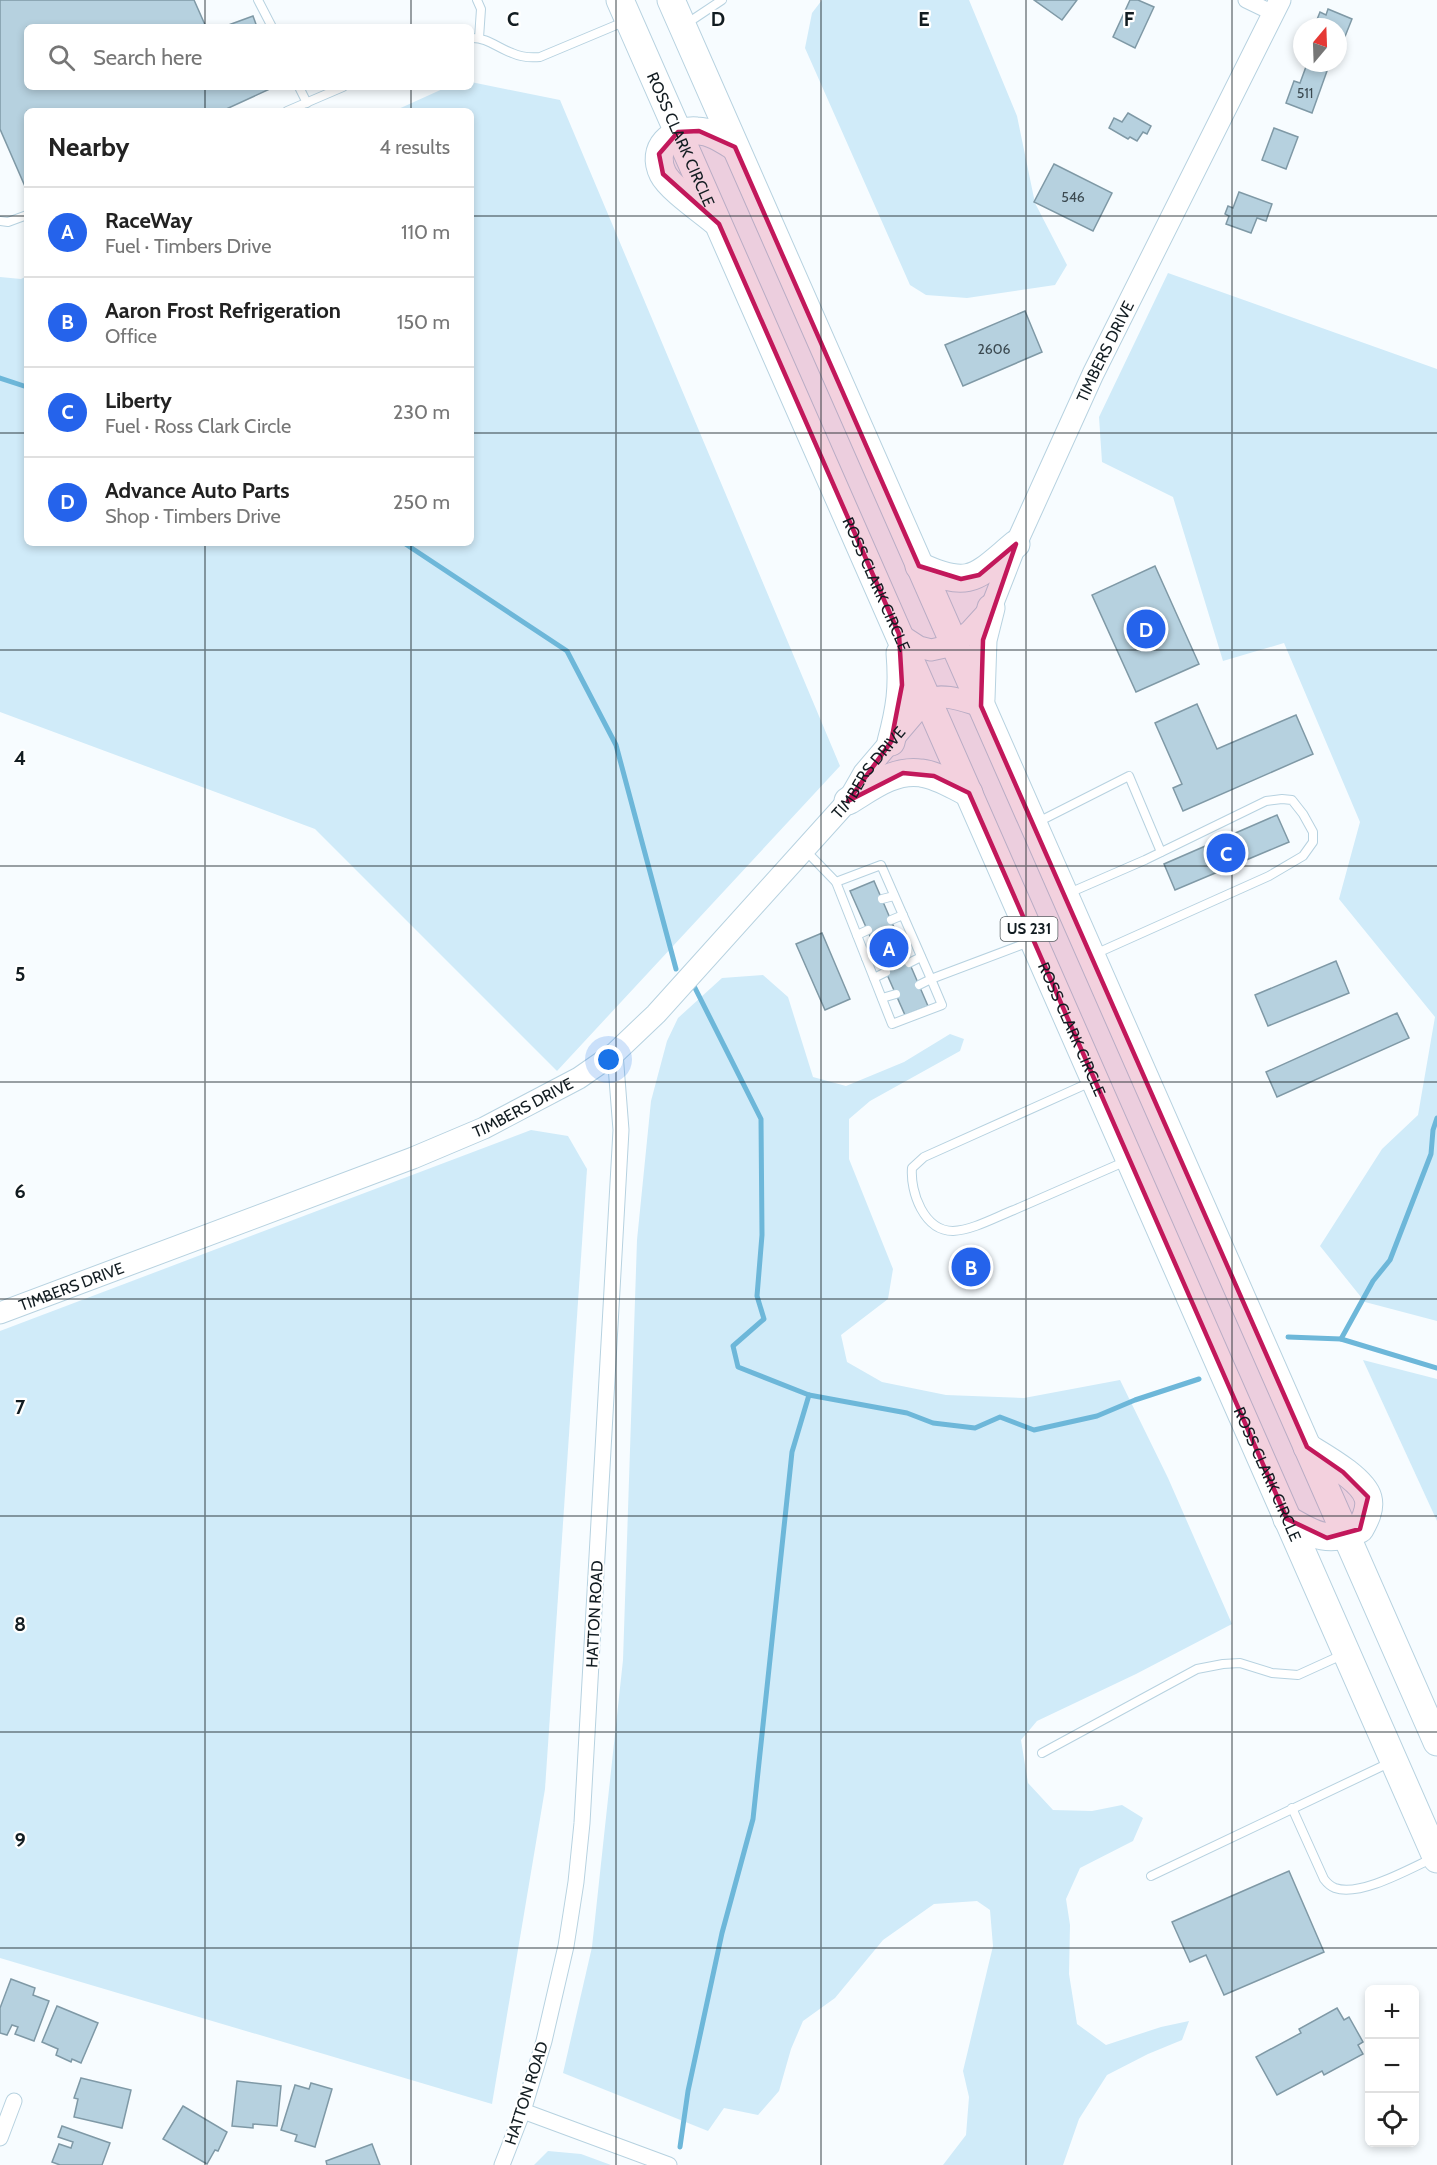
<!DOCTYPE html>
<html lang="en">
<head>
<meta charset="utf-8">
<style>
  body { margin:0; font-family:Cabin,sans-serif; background:#f2f2f2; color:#222 }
  .controls { position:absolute; right:18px; bottom:18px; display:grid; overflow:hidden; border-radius:9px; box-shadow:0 3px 9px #0003 }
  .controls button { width:54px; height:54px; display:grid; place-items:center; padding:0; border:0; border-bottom:2px solid #e0e0e0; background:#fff; color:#222; font:30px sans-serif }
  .compass { position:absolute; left:1293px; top:18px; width:54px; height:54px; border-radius:50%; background:#fff; box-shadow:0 3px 9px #0003; rotate:19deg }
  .you { position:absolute; left:609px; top:1060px; width:21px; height:21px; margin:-15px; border:4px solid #fff; border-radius:50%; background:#1a73e8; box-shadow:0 0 0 9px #1a73e833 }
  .badge { display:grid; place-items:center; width:39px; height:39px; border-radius:50%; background:#2563eb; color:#fff; font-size:20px; font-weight:700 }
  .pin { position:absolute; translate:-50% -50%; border:3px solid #fff; box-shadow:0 2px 6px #0006 }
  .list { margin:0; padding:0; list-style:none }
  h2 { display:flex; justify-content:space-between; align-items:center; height:78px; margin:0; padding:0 24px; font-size:26px }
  h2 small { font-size:20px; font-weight:400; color:#767676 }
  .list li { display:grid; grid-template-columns:39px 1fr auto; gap:18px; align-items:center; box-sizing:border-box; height:90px; padding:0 24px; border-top:2px solid #e0e0e0 }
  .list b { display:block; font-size:22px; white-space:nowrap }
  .list p { margin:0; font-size:20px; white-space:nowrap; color:#767676 }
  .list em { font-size:20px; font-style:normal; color:#767676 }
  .icon { flex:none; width:33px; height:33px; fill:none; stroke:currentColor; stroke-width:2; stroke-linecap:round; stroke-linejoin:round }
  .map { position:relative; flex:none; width:1437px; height:2165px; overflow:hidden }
  .search { position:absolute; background:#fff; box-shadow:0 3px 9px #0003; left:24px; top:24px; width:450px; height:66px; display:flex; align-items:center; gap:15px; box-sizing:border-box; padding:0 21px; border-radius:9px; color:#767676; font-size:22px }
  .panel { position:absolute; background:#fff; box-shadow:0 3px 9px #0003; left:24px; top:108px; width:450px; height:438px; border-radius:9px }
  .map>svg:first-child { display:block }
  .green { fill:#d0ebf9 }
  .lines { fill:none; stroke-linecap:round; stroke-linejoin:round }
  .stream { stroke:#6db7d9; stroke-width:5 }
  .building { fill:#b6d1df; stroke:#7f99a6; stroke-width:1.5 }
  .lane-casing { stroke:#b7d2e0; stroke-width:10 }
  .street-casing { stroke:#b7d2e0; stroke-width:17 }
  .secondary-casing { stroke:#b7d2e0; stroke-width:23 }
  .highway-casing { stroke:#b7d2e0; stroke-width:29 }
  .lane { stroke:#fff; stroke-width:8 }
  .street { stroke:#fff; stroke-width:15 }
  .secondary { stroke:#fff; stroke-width:21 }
  .highway { stroke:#fff; stroke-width:27 }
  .marked { fill:#c2185b; fill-opacity:0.2; stroke:#c2185b; stroke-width:4.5; stroke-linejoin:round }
  .grid { fill:none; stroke:#121c21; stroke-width:1.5; stroke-opacity:0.55 }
  .labels { text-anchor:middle; stroke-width:4.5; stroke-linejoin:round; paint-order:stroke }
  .number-label { font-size:14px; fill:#3b4950 }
  .shield { fill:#fff; stroke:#596064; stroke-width:1.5 }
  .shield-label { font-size:15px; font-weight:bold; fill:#121c21 }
  .street-label { font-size:16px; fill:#121c21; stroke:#fff }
  .grid-label { font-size:20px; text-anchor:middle; font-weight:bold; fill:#121c21; stroke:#fff; stroke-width:4.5; stroke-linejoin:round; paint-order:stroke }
</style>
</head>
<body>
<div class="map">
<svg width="1437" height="2165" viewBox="0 0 1437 2165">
  <rect width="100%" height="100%" fill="#f7fcff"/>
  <g class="green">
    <polygon points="822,0 969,0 1017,116 1035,203 1067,265 1055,285 967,298 926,295 910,285 805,48 812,13"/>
    <polygon points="471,82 560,100 840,766 557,1071 315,829 0,712 0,277 21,279 27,276 27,543 471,543 471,111 394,111 447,87 471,87"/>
    <polygon points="1168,273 1437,369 1437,1321 1365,1302 1320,1246 1382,1149 1418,1115 1435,1017 1339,899 1360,822 1284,643 1223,661 1173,497 1102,462 1099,417"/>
    <polygon points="763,975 788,997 813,1077 846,1086 904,1062 950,1034 964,1039 960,1051 870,1101 849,1119 849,1159 893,1269 888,1299 841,1335 847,1362 882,1382 946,1395 1024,1398 1120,1380 1168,1478 1232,1624 1136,1674 1037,1721 1021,1740 1028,1783 1053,1810 1092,1811 1122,1805 1143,1818 1133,1841 1080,1868 1066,1899 1070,1925 1069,1974 1077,2024 1106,2045 1161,2027 1189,2021 1182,2040 1148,2054 1107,2075 1079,2119 1063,2165 943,2165 966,2135 969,2097 963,2071 993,1946 990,1910 977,1901 934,1904 883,1940 835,1998 803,2021 791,2049 779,2091 758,2115 724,2108 708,2131 563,2073 592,1947 623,1660 637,1240 651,1101 667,1041 678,1018 722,978"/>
    <polygon points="531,1130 568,1136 587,1169 545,1789 492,2104 0,1958 0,1331"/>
    <polygon points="1363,1360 1437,1379 1437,1521"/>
    <polygon points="548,2151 581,2154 611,2165 534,2165"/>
  </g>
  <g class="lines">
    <g class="stream">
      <polyline points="0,378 27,387"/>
      <polyline points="404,543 567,651 616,745 676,969"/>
      <polyline points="693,984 761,1119 762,1235 757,1296 764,1319 733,1346 738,1367 809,1395 907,1413 933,1423 975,1428 1000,1417 1034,1430 1097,1416 1135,1400 1199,1379"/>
      <polyline points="1288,1337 1341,1339 1437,1368"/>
      <polyline points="1341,1339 1373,1281 1390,1260 1431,1154 1433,1130 1437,1118"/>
      <polyline points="680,2147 688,2091 722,1933 753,1819 792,1452 809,1395"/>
    </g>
  </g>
  <g class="building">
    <polygon points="0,0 194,0 206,27 27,27 27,87 274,87 222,111 27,111 27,191 0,129"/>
    <polygon points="1034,0 1077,0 1062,20"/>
    <polygon points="1130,0 1138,0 1154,7 1135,48 1113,37"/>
    <polygon points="1328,9 1352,19 1338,54 1338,27 1322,27 1323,25 1316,22 1320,12 1326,15"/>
    <polygon points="253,16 257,27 223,27"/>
    <polygon points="1307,64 1327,71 1312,113 1286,103 1294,81 1300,83"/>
    <polygon points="1128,113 1151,126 1147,134 1143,132 1137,141 1130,137 1128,139 1109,128 1114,118 1122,122"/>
    <polygon points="1274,128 1298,137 1286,169 1262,160"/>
    <polygon points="1054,164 1112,193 1093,231 1034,202"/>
    <polygon points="1239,192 1272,204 1266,221 1257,218 1251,233 1226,224 1229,216 1225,214 1228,206 1233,208"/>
    <polygon points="1025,311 1042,352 963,386 945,345"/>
    <polygon points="1155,566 1199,664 1136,692 1092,595"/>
    <polygon points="1197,704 1217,749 1296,715 1313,754 1183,811 1173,788 1182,784 1155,723"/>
    <polygon points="1277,815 1289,842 1175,890 1164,864"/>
    <polygon points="874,881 928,1006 905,1015 850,891"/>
    <polygon points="822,933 850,999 825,1010 796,944"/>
    <polygon points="1336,961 1349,993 1268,1026 1255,995"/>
    <polygon points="1397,1013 1409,1038 1277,1097 1266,1072"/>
    <polygon points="1289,1871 1324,1952 1224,1995 1206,1955 1190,1962 1172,1922"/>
    <polygon points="11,1979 35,1988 33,1995 49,2001 34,2041 15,2034 18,2027 12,2025 7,2035 0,2033 0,2008"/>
    <polygon points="57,2006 98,2023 81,2063 72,2059 71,2062 56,2055 58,2049 42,2042"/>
    <polygon points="1337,2008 1344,2020 1349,2017 1363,2042 1358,2045 1363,2054 1324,2075 1322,2071 1277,2095 1256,2057 1301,2033 1299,2029"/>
    <polygon points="81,2078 131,2090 122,2128 74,2117 78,2099 74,2098"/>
    <polygon points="237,2081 281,2086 277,2126 253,2124 253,2128 232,2126"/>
    <polygon points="311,2083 332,2089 315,2147 295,2141 297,2135 281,2130 295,2085 309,2089"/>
    <polygon points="183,2106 227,2132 218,2151 215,2150 207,2164 163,2139"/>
    <polygon points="62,2126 110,2143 102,2165 60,2165 52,2162 59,2144 71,2148 73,2142 58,2137"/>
    <polygon points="372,2144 380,2165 327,2165 326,2161"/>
  </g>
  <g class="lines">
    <defs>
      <g id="lane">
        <polyline points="258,0 272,27"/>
        <polyline points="477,0 481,9 479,38"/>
        <polyline points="686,24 722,0"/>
        <path d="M 471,38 C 486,37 498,48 512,53 C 521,57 530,58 540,57 L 626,21"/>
        <polyline points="299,87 307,103"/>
        <polyline points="287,111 343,87"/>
        <polyline points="0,221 8,222 27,215"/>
        <polyline points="1038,822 1129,776 1161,852"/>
        <polyline points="806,851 836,882 881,865 931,979 1029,942"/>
        <polyline points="836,882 892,1024 942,1005 931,979 919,985"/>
        <polyline points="1069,893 1145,860 1266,801 1282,799 1292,800 1303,814 1313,832 1313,842 1303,856 1269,876 1095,954"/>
        <polyline points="882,899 894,896"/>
        <polyline points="891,920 903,915"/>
        <polyline points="857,935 868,930"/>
        <polyline points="901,942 912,937"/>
        <polyline points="866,958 878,953"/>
        <polyline points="909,963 921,957"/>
        <polyline points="874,978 886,972"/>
        <polyline points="882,998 896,994"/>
        <path d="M 1091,1082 L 924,1157 L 912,1168 C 910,1192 924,1231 953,1231 C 973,1230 996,1217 1014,1210 C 1051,1194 1087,1178 1124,1162"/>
        <polyline points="1042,1753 1197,1669 1223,1664 1240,1663 1272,1673 1298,1675 1342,1655"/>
        <path d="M 1292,1808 L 1324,1879 C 1327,1883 1330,1886 1335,1888 C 1360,1897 1409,1869 1433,1858"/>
        <polyline points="1151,1876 1389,1763"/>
      </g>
      <g id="street">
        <polyline points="1246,0 1273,13"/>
        <polyline points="523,2111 669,2165"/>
        <polyline points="0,2138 14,2101"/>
        <polyline points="502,2165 523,2111 544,2041 566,1946 576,1882 582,1823 621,1130 615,1053"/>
      </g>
      <g id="secondary">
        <path id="s1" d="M 899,634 L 919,647 L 931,650 L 954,645 L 971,630 L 991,608 L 1016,544 L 1093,374 L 1280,0"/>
        <path id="s2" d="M 0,1313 L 413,1158 L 484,1128 L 579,1078 L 615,1053 L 656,1014 L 848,801 L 864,773 L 927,699 C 946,693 963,701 981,706"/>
      </g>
      <g id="highway">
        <path id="s3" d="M 620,0 L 1437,1859"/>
        <polyline points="671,0 1437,1742"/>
        <path d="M 715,221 C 702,210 670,188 663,174 C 650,148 672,129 697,131 C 711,131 724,140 735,147"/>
        <path d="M 919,566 C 971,590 976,577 1016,544"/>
        <polyline points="981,699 983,640 991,608"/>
        <path d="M 891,742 C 900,708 903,688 900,653"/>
        <path d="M 848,801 C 870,788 893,769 921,773 C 938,775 954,786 969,793"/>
        <path d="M 1287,1519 C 1315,1536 1330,1544 1360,1529 C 1365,1520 1371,1509 1368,1498 C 1363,1479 1323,1457 1307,1447"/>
      </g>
    </defs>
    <use href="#lane" class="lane-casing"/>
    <use href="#street" class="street-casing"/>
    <use href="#secondary" class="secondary-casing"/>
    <use href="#highway" class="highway-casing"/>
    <use href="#lane" class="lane"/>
    <use href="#street" class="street"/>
    <use href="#secondary" class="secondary"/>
    <use href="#highway" class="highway"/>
  </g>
  <path class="marked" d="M 699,131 L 735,147 L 919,566 L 961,579 L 979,575 L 1016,544 L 983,640 L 981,706 L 1307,1447 L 1343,1472 L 1368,1497 L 1360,1529 L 1327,1538 L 1287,1519 L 969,793 L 934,776 L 903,773 L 848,801 L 891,742 L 902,685 L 899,634 L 719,224 L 663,174 L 659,154 L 678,132 Z"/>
  <path class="grid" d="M 205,0 L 205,27M 411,0 L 411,27M 616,0 L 616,2165M 821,0 L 821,2165M 1026,0 L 1026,2165M 1232,0 L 1232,2165M 205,87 L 205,111M 411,87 L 411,111M 0,216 L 27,216M 471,216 L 1437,216M 0,433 L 27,433M 471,433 L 1437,433M 205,543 L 205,2165M 411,543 L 411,2165M 0,650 L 1437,650M 0,866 L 1437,866M 0,1082 L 1437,1082M 0,1299 L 1437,1299M 0,1516 L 1437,1516M 0,1732 L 1437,1732M 0,1948 L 1437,1948"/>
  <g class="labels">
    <g class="number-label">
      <text x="1305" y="98">511</text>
      <text x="1073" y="202">546</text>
      <text x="994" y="354">2606</text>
    </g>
    <rect class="shield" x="1000.5" y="917" width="57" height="24" rx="4.5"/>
    <g class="shield-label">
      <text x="1029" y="934">US 231</text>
    </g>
    <g class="street-label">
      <text dy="6" stroke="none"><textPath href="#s3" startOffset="152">ROSS CLARK CIRCLE</textPath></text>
      <text dy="6" stroke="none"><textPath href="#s1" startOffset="393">TIMBERS DRIVE</textPath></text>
      <text dy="6" stroke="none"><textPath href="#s3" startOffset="638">ROSS CLARK CIRCLE</textPath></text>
      <text dy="6" stroke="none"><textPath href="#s2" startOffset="1048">TIMBERS DRIVE</textPath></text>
      <text dy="6" stroke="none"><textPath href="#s3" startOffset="1124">ROSS CLARK CIRCLE</textPath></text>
      <text dy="6" stroke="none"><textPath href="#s2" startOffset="562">TIMBERS DRIVE</textPath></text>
      <text dy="6" stroke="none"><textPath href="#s2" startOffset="76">TIMBERS DRIVE</textPath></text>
      <text dy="6" stroke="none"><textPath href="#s3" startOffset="1610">ROSS CLARK CIRCLE</textPath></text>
      <text transform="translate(594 1614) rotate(-87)" y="6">HATTON ROAD</text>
      <text transform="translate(526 2093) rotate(-72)" y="6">HATTON ROAD</text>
    </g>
  </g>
  <g class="grid-label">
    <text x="513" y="26">C</text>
    <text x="718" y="26">D</text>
    <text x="924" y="26">E</text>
    <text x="1129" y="26">F</text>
    <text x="20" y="765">4</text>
    <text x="20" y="981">5</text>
    <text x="20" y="1198">6</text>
    <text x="20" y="1414">7</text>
    <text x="20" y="1631">8</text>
    <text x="20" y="1847">9</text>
  </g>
</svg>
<div class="controls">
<button>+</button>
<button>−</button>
<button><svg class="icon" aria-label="locate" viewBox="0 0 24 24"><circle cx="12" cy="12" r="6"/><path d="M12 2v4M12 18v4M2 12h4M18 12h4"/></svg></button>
</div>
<svg class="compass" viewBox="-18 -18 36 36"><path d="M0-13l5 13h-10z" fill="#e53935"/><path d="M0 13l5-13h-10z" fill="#767676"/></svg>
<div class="you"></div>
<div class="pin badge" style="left:889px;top:948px">A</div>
<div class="pin badge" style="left:971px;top:1267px">B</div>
<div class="pin badge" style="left:1226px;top:853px">C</div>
<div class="pin badge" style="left:1146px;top:629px">D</div>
<div class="search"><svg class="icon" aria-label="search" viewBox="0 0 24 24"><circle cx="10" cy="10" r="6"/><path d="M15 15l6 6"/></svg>Search here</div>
<section class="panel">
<h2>Nearby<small>4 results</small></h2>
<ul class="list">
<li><span class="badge">A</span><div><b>RaceWay</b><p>Fuel · Timbers Drive</p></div><em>110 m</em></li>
<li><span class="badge">B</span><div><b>Aaron Frost Refrigeration</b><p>Office</p></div><em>150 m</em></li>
<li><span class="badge">C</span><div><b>Liberty</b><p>Fuel · Ross Clark Circle</p></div><em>230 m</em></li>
<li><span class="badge">D</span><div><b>Advance Auto Parts</b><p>Shop · Timbers Drive</p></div><em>250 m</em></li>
</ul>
</section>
</div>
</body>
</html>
